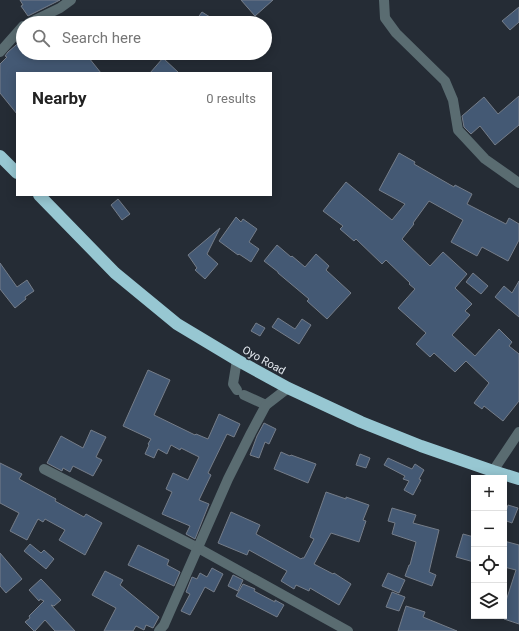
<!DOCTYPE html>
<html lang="en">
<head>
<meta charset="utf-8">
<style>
  body { margin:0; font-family:Roboto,sans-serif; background:#f2f2f2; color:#222 }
  .controls { position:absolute; right:12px; bottom:12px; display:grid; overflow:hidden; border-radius:0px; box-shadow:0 2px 10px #0003 }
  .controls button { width:36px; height:36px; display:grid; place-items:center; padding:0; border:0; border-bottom:1px solid #e0e0e0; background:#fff; color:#222; font:20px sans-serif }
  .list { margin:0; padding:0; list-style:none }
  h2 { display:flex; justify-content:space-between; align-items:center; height:52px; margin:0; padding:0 16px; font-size:17px }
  h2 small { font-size:13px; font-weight:400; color:#767676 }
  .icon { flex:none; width:22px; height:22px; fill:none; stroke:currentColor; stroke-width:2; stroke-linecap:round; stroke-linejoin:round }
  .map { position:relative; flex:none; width:519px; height:631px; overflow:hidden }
  .search { position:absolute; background:#fff; box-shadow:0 2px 10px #0003; left:16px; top:16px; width:256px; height:44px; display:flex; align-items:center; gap:10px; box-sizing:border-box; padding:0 14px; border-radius:22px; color:#767676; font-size:15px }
  .panel { position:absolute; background:#fff; box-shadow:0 2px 10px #0003; left:16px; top:72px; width:256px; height:124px; border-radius:0px }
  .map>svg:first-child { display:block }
  .building { fill:#445974; stroke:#757d89 }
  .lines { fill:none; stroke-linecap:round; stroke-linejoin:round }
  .minor { stroke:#5a6c71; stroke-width:10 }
  .highway { stroke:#97c7d2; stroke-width:12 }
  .labels { text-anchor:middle; stroke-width:3.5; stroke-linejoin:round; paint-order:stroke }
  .street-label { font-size:11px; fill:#e5eaf0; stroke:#252c35 }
</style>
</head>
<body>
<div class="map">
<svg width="519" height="631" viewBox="0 0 519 631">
  <rect width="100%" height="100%" fill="#252c35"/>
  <g class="building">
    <polygon points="20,0 60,0 28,16 21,6 23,5"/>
    <polygon points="241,0 273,0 255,16"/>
    <polygon points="519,7 519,22 510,30 502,21"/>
    <polygon points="202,12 210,17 206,23 194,23"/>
    <polygon points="23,39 23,53 85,53 101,73 17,73 17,114 0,93 0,64 7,57 5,56 8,52"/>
    <polygon points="163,58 179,73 150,73"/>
    <polygon points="519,96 519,125 495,145 480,126 471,134 464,127 462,116 484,97 498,114"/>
    <polygon points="399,153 415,162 414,164 454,187 455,185 472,194 467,204 506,224 509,218 519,224 519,240 508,261 482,247 477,256 451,242 463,220 429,201 413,223 414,224 402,239 430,266 443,252 467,274 455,288 472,304 465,311 470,315 452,335 475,356 499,329 512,342 509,346 519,354 519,401 503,421 484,406 482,409 474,403 489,383 466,361 455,372 434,353 430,357 416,344 426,333 398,308 415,289 409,284 410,283 386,260 382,264 356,239 354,241 340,229 343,226 323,211 346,182 392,220 405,204 379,190"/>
    <polygon points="118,199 130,214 122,220 111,205"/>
    <polygon points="236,217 241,222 243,219 257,229 249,242 259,249 251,262 239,254 238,255 219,241"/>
    <polygon points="220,228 207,254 218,264 205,279 195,270 197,268 188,255"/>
    <polygon points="277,245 291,257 292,256 305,267 316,254 329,266 326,270 351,293 327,319 307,301 309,299 278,273 278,272 264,261"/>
    <polygon points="0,263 17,287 27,280 34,291 25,297 26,299 15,308 0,289"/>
    <polygon points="473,273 488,286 481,294 466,282"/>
    <polygon points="519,281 519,317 495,297 504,286 512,293"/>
    <polygon points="278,318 295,329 302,319 311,325 299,344 272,327"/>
    <polygon points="256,323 265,328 260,336 251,331"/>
    <polygon points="148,370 170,380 154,415 195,435 196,434 208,439 219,414 240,424 234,437 227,434 208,473 211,475 199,500 209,504 195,539 186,534 190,526 162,514 172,492 166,489 173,473 188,480 199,457 181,448 180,450 171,445 167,454 158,449 154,458 145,454 149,445 148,444 151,439 123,426"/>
    <polygon points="264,423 276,429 269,444 265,442 259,458 250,455 257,436"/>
    <polygon points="91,430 106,437 96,457 102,460 93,476 73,466 70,472 63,468 62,471 47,463 61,436 83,448"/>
    <polygon points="281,452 290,456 291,455 316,464 308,483 274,469"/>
    <polygon points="360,454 370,458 366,468 356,465"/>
    <polygon points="388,458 412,469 415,464 424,470 419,479 421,480 413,495 404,490 409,481 403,479 405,476 384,465"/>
    <polygon points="0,463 22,474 19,479 56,499 55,501 84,517 86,514 102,523 85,555 59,540 65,530 45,519 43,522 38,519 27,540 10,531 19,513 0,503"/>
    <polygon points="326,492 346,499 346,497 369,505 363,520 366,521 359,542 331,533 314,564 333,574 334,573 351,584 339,605 310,588 309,591 296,585 294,589 281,581 287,571 249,550 247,555 218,543 231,512 260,525 256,534 301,559 302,558 304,558 314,539 310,537"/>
    <polygon points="508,505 518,508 512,523 504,520 504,517"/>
    <polygon points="392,508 416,515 413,523 439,530 429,572 436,575 432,586 405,576 409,565 410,565 416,542 392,534 395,523 388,521"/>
    <polygon points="463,534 474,537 474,562 456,557"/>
    <polygon points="504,541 519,545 519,624 504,619 504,607 516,570 504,567"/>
    <polygon points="30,544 41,553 44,550 54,559 46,569 24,551"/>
    <polygon points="138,545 169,560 167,565 180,572 174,586 128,565"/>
    <polygon points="0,553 22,579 6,593 0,586"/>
    <polygon points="212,568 223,574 214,592 205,587 190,615 181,611 190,594 186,592 192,577 197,579 200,573 207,577"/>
    <polygon points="105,571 123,580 120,585 159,617 153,628 146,625 144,630 136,626 133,631 104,631 116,608 92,595"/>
    <polygon points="388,573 405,580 399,593 382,586"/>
    <polygon points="233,575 243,580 238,591 228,586"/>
    <polygon points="41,579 61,600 54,606 51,605 75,631 55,631 45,620 35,631 34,631 25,622 30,618 29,616 44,601 40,599 39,601 29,590"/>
    <polygon points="243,584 255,589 254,591 275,602 275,600 284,605 277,617 236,596"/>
    <polygon points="392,592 405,597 399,611 386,607"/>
    <polygon points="406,606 425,612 423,617 457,631 398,631"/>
  </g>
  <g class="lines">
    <g class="minor">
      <polyline points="384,0 385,18 396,33 445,81 453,100 458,130 485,159 519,183"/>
      <polyline points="29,23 60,8 71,0"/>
      <polyline points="0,52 23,26"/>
      <polyline points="237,390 233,384 237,360"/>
      <polyline points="244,395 266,405"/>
      <polyline points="44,469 198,548 348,631"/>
      <polyline points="493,471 519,432"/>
      <polyline points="159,631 164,625 228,479 251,433 266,405 288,388"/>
    </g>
    <g class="highway">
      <polyline points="0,156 17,173"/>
      <polyline points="39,195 115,273 177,324 237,360 288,388 361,422 421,446 493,471 519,479"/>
    </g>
  </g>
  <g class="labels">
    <g class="street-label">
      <text transform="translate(264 360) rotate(29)" y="4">Oyo Road</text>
    </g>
  </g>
</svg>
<div class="controls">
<button>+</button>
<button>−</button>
<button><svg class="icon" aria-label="locate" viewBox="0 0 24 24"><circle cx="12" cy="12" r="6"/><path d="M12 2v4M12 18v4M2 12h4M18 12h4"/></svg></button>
<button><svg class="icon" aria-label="layers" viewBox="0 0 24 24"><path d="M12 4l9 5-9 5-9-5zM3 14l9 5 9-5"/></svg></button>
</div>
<div class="search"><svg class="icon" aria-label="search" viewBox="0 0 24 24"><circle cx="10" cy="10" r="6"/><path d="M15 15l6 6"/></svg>Search here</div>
<section class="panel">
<h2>Nearby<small>0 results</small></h2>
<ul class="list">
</ul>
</section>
</div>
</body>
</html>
